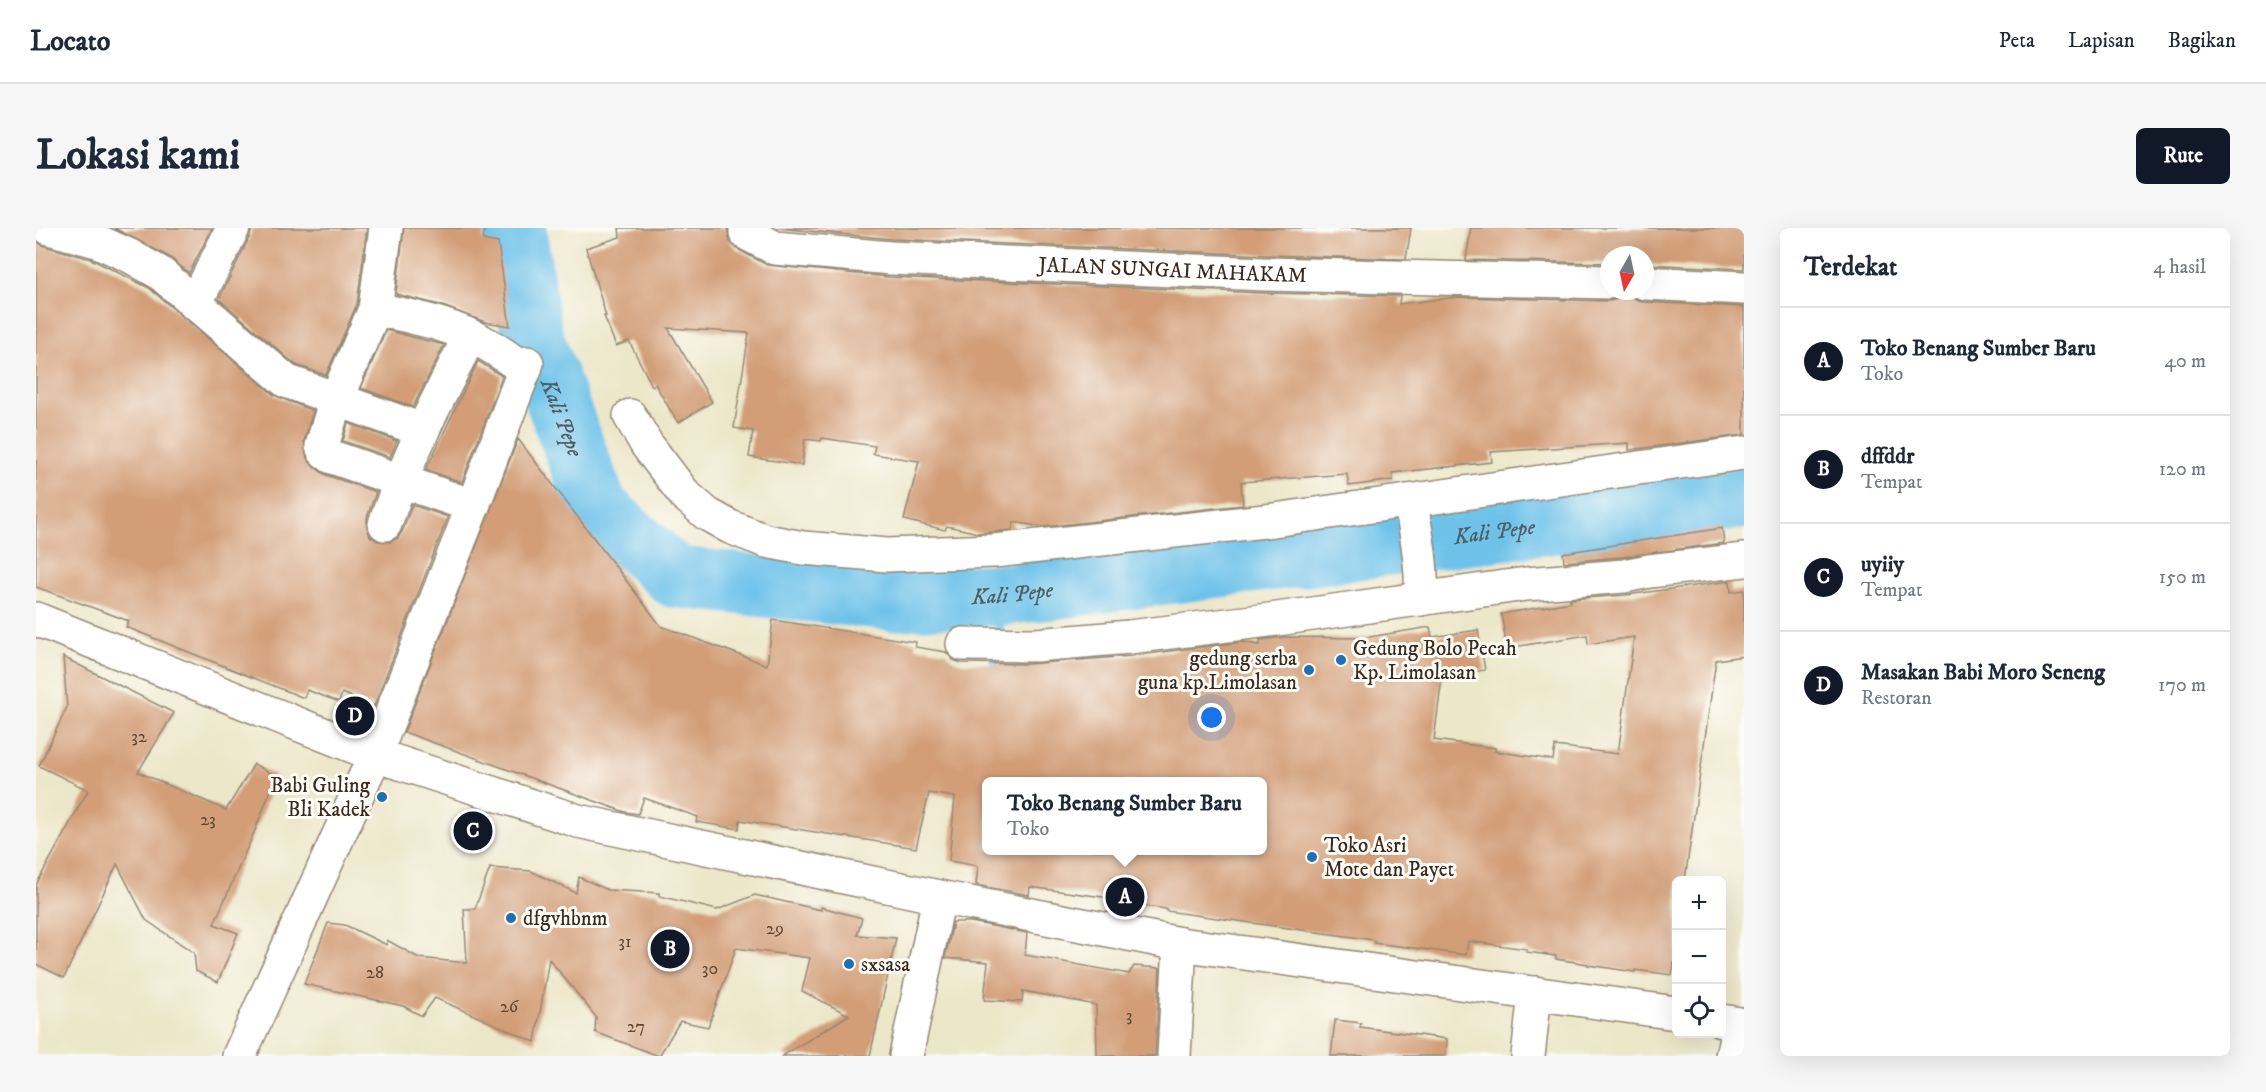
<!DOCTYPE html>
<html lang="id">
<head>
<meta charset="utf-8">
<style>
  body { margin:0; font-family:"IM FELL DW Pica",serif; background:#f6f6f7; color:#1f2937 }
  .controls { position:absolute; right:18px; bottom:18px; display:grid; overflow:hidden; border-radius:9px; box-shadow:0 6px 24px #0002 }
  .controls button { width:54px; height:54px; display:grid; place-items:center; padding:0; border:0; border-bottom:2px solid #e0e1e3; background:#fff; color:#1f2937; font:30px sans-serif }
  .compass { position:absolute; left:1564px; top:18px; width:54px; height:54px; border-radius:50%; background:#fff; box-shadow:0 6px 24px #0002; rotate:189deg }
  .you { position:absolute; left:1176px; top:490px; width:21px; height:21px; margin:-15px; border:4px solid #fff; border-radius:50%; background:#1a73e8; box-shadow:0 0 0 9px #1a73e833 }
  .badge { display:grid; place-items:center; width:39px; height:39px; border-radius:50%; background:#111827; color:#fff; font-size:20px; font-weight:700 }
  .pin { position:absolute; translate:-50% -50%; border:3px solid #fff; box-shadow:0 2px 6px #0006 }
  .popup { position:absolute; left:946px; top:549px; width:285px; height:78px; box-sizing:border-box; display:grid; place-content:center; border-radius:9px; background:#fff; filter:drop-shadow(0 2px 4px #0005); font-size:20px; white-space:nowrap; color:#747a83 }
  .popup b { font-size:22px; color:#1f2937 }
  .popup::after { content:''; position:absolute; left:50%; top:100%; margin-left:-12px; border:12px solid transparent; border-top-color:#fff }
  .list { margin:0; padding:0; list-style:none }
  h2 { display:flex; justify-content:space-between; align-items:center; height:78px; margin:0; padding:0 24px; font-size:26px }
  h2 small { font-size:20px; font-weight:400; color:#747a83 }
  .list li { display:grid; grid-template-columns:39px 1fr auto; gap:18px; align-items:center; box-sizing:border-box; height:108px; padding:0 24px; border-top:2px solid #e0e1e3 }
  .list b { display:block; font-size:22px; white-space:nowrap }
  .list p { margin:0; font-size:20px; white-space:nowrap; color:#747a83 }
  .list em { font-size:20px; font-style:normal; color:#747a83 }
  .icon { flex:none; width:33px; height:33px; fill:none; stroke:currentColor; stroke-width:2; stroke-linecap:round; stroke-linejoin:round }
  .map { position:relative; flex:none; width:1708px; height:828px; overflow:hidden; border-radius:9px }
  header { display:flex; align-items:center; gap:36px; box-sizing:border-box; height:84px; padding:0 30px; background:#fff; border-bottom:2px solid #e0e1e3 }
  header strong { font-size:28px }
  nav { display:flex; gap:33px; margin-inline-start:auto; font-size:21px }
  .intro { display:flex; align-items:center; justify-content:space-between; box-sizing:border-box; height:144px; padding:0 36px }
  h1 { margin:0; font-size:42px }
  .button { padding:15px 27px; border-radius:9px; background:#111827; color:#fff; font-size:21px; font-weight:700 }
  main { display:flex; gap:36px; padding:0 36px }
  aside { flex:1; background:#fff; border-radius:9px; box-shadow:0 6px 24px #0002 }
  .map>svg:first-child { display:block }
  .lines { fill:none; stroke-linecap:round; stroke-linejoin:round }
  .stream { stroke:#6ec2ea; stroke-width:10 }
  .river { stroke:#6ec2ea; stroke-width:62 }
  .building { fill:#d29d77; fill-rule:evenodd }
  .street-casing { stroke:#948874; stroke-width:36 }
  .primary-casing { stroke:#948874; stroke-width:36 }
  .street { stroke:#fff; stroke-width:33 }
  .primary { stroke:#fff; stroke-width:33 }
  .poi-dot { fill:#1f6fb2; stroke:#fdfcf7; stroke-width:2 }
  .labels { text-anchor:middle; stroke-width:6; stroke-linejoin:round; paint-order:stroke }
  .number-label { font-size:18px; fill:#614734 }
  .street-label { font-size:21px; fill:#3b2a1e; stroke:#fdfcf7 }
  .poi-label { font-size:21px; fill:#3b2a1e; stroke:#fdfcf7; text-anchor:start }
  .water-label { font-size:22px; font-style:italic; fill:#4d5f65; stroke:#fdfcf7 }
</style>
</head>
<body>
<header>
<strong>Locato</strong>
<nav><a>Peta</a><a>Lapisan</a><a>Bagikan</a></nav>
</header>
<div class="intro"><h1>Lokasi kami</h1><a class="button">Rute</a></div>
<main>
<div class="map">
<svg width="1708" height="828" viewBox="0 0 1708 828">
  <rect width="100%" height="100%" fill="#fdfcf7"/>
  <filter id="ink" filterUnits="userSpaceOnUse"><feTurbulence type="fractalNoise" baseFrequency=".0167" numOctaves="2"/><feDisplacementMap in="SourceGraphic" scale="12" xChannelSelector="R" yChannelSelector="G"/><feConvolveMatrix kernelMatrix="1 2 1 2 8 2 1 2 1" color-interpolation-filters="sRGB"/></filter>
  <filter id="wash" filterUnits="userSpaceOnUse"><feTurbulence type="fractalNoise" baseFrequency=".008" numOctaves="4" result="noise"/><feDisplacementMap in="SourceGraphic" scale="24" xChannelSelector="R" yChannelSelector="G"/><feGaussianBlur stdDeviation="1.35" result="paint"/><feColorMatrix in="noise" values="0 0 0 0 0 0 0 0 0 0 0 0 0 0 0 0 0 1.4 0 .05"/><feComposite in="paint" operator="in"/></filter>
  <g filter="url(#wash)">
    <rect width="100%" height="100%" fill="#ede7ca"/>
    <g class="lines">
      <polyline class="stream" points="957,450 963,399 963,367"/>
      <path class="river" id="s1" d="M 479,0 L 496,108 L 561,280 L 639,349 L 857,372 L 974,366 L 1708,270"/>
    </g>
    <g id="blocks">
      <g class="building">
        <polygon points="78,0 176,0 153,45 133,29"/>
        <polygon points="216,0 331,0 321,76 290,147 260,137 183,71 214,8"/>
        <polygon points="368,0 449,0 447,12 462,15 474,98 449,94 404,77 360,66"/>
        <polygon points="583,0 691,0 694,14 701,21 731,37 853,49 1228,65 1364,68 1363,76 1423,69 1573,73 1581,71 1589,63 1592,63 1598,70 1608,74 1708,79 1708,207 1593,222 1593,215 1455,224 1456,234 1356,245 1357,252 1313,258 1311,246 1205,254 1207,277 1007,299 978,294 976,302 957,304 942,305 911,298 909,302 868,292 883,233 837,226 839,218 786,210 785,213 769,211 766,237 713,229 717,203 698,200 713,105 632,100 676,174 642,195 619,156 616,158 593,113 580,118 568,88 570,88 550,20 584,9"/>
        <polygon points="741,0 1375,0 1370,31 1230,27 856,11"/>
        <polygon points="1435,0 1708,0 1708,41 1609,36 1609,27 1573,27 1573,35 1430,32"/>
        <polygon points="0,13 8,18 55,31 113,60 238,167 277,183 268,213 271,230 277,238 290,247 340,264 331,290 331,299 334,308 342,313 353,314 362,310 367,302 376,277 412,289 338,478 306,465 303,474 271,462 268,470 90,399 93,393 0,359"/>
        <polygon points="350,102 408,117 377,179 325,160"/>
        <polygon points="442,133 466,148 426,254 390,242"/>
        <polygon points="312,195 361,213 354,229 307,213"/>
        <path d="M 482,211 L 625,398 L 731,437 L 737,392 L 880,414 L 879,419 L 910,424 L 917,432 L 926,435 L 992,436 L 1095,428 L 1205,414 L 1224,417 L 1224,412 L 1248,409 L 1327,410 L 1394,399 L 1396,409 L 1442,402 L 1449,442 L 1406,450 L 1398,512 L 1459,520 L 1459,523 L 1517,532 L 1519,518 L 1582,526 L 1598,409 L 1552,416 L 1551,407 L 1471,420 L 1465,386 L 1535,374 L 1534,371 L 1590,367 L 1694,353 L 1695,364 L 1708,362 L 1708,428 L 1680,432 L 1649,652 L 1641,652 L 1641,717 L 1636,747 L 1599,742 L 1599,744 L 1552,737 L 1552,736 L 1520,731 L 1520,728 L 1490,724 L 1491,721 L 1432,713 L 1430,727 L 1370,719 L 1338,715 L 1338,712 L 1130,683 L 1131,681 L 1074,673 L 1074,670 L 994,659 L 993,667 L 940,657 L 942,638 L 913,633 L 919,569 L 893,565 L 880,620 L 704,592 L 703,601 L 660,594 L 662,589 L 608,570 L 602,586 L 589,584 L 368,504 ZM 951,554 L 1227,554 L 1227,622 L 951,622 Z"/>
        <polygon points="1686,300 1688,315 1585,329 1528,334 1527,325"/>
        <polygon points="27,429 138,485 102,544 190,582 218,536 240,548 220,600 178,696 202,705 182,754 160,743 158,725 110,692 81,636 28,750 0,736 0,657 52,562 3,538 31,479"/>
        <polygon points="454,640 495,643 540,665 543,649 572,662 623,665 623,668 681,682 719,667 785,682 785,679 826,690 821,707 860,710 834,828 746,828 813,787 766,763 774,730 700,720 672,799 644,793 623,828 559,804 560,789 513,731 499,814 399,770 386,788 367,778 268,756 292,695 309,697 351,717 351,712 383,730 431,735 428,681 439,681"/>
        <polygon points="917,694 935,694 991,705 989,727 1093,746 1098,738 1124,740 1119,828 1061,828 1060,777 987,763 986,774 948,772 952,734 909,730"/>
        <polygon points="1299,792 1325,795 1324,799 1411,811 1410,828 1295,828"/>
      </g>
    </g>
  </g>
  <g filter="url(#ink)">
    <use href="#blocks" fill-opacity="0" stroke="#948874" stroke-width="1.5"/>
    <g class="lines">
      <defs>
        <g id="street">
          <polyline points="13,0 61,13 94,28 124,45 250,153 386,202"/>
          <polyline points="350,0 339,81 300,171 286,218 288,223 296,229 437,278"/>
          <path id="s2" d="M 710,0 L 710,5 L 739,20 L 855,30 L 1229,46 L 1573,54"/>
          <polyline points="1609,55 1708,60"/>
          <polyline points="159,76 197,0"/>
          <path d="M 339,81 C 379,89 419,97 454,118 C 466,125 478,134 489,142"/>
          <polyline points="594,188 611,217 649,267 671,286 694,299 730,313 767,320 851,327 958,323 1238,292 1708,225"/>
          <path d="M 1374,273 C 1381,305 1387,339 1385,371"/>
          <path d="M 349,296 C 371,230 402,170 434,108"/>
          <polyline points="927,416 1000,417 1093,409 1241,391 1490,356 1588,348 1613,343 1708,332"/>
          <polyline points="203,828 339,527 437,278 491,135"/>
          <polyline points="870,828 903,669"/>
          <polyline points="1138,828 1144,716"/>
          <polyline points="1492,828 1499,765"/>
          <polyline points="1696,828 1703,796"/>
        </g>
        <g id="primary">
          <polyline points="0,391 339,527 542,593 903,669 1144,716 1640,785"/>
          <polyline points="1686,793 1708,797"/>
        </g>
      </defs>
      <use href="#street" class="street-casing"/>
      <use href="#primary" class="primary-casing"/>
      <use href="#street" class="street"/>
      <use href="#primary" class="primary"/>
    </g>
  </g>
  <g class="poi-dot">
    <circle cx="1305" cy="432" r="6"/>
    <circle cx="1273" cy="442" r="6"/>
    <circle cx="346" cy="569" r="6"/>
    <circle cx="1276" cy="629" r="6"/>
    <circle cx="475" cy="690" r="6"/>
    <circle cx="813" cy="736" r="6"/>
  </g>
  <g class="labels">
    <g class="number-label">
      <text x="103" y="514">32</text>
      <text x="172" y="597">23</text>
      <text x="739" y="706">29</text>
      <text x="589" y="719">31</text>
      <text x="674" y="746">30</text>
      <text x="339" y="750">28</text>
      <text x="473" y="784">26</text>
      <text x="1093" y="793">3</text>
      <text x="600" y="804">27</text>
    </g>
    <g class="street-label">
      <text dy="7" stroke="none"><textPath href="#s2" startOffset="436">JALAN SUNGAI MAHAKAM</textPath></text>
    </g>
    <g class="poi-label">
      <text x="1317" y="427">Gedung Bolo Pecah<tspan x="1317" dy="24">Kp. Limolasan</tspan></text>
      <text x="1261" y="437" text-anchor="end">gedung serba<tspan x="1261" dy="24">guna kp.Limolasan</tspan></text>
      <text x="334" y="564" text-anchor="end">Babi Guling<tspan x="334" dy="24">Bli Kadek</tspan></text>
      <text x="1288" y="624">Toko Asri<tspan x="1288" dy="24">Mote dan Payet</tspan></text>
      <text x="487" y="697">dfgvhbnm</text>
      <text x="825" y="743">sxsasa</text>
    </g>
    <g class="water-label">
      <text dy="8" stroke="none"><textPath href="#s1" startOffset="196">Kali Pepe</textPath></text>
      <text dy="8" stroke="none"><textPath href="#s1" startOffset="1222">Kali Pepe</textPath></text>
      <text dy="8" stroke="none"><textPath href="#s1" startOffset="736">Kali Pepe</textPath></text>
    </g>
  </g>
</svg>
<div class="controls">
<button>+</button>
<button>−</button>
<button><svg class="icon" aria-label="locate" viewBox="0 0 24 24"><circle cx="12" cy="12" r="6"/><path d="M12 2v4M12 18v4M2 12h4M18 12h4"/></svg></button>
</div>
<svg class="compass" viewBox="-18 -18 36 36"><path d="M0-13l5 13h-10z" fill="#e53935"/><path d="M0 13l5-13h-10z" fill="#747a83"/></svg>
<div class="you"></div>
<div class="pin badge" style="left:1089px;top:669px">A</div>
<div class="popup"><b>Toko Benang Sumber Baru</b>Toko</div>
<div class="pin badge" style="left:634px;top:721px">B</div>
<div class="pin badge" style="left:437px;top:603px">C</div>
<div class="pin badge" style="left:319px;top:488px">D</div>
</div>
<aside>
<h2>Terdekat<small>4 hasil</small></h2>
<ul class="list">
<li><span class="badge">A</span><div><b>Toko Benang Sumber Baru</b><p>Toko</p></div><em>40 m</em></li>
<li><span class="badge">B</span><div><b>dffddr</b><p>Tempat</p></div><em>120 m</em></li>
<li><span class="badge">C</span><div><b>uyiiy</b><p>Tempat</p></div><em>150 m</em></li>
<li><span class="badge">D</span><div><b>Masakan Babi Moro Seneng</b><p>Restoran</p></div><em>170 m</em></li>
</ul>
</aside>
</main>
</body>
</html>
